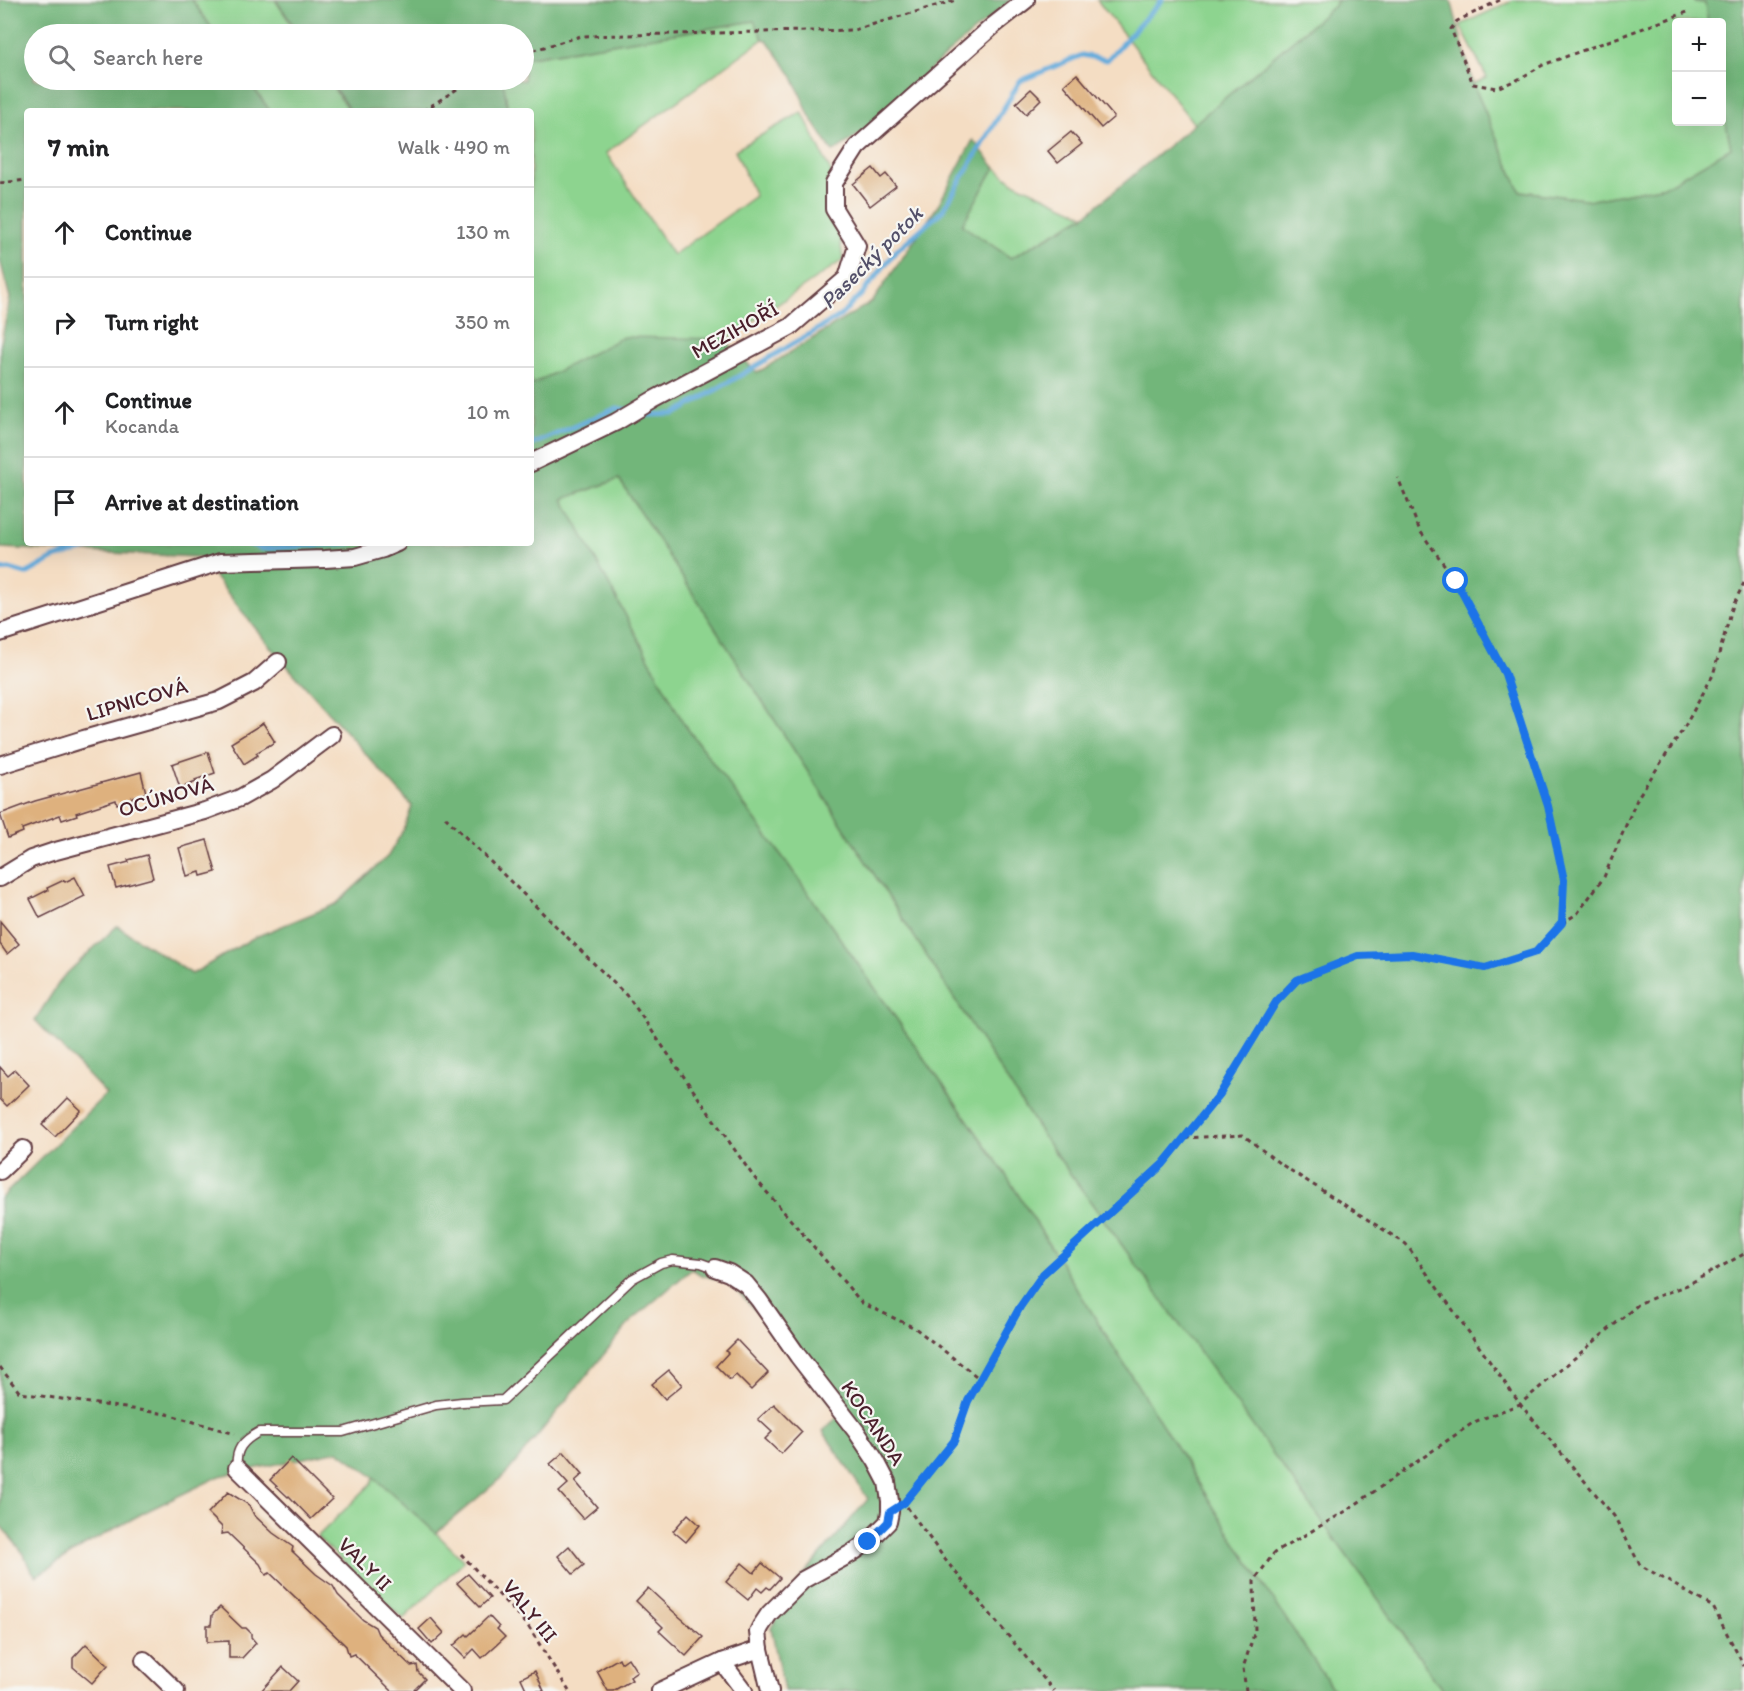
<!DOCTYPE html>
<html lang="en">
<head>
<meta charset="utf-8">
<style>
  body { margin:0; font-family:Itim,sans-serif; background:#f6f6f6; color:#202124 }
  .controls { position:absolute; right:18px; top:18px; display:grid; overflow:hidden; border-radius:6px; box-shadow:0 6px 24px #0002 }
  .controls button { width:54px; height:54px; display:grid; place-items:center; padding:0; border:0; border-bottom:2px solid #e0e0e0; background:#fff; color:#202124; font:30px sans-serif }
  .stop { position:absolute; width:18px; height:18px; margin:-14px; border:4px solid #1a73e8; border-radius:50%; background:#fff }
  .stop.end { background:#1a73e8; border-color:#fff; box-shadow:0 2px 6px #0008 }
  .list { margin:0; padding:0; list-style:none }
  h2 { display:flex; justify-content:space-between; align-items:center; height:78px; margin:0; padding:0 24px; font-size:26px }
  h2 small { font-size:20px; font-weight:400; color:#757577 }
  .list li { display:grid; grid-template-columns:39px 1fr auto; gap:18px; align-items:center; box-sizing:border-box; height:90px; padding:0 24px; border-top:2px solid #e0e0e0 }
  .list b { display:block; font-size:22px; white-space:nowrap }
  .list p { margin:0; font-size:20px; white-space:nowrap; color:#757577 }
  .list em { font-size:20px; font-style:normal; color:#757577 }
  .icon { flex:none; width:33px; height:33px; fill:none; stroke:currentColor; stroke-width:2; stroke-linecap:round; stroke-linejoin:round }
  .map { position:relative; flex:none; width:1744px; height:1691px; overflow:hidden }
  .search { position:absolute; background:#fff; box-shadow:0 6px 24px #0002; left:24px; top:24px; width:510px; height:66px; display:flex; align-items:center; gap:15px; box-sizing:border-box; padding:0 21px; border-radius:33px; color:#757577; font-size:22px }
  .panel { position:absolute; background:#fff; box-shadow:0 6px 24px #0002; left:24px; top:108px; width:510px; height:438px; border-radius:6px }
  .map>svg:first-child { display:block }
  .green { fill:#8dd48f; stroke:#6c7a5d; stroke-width:1.5 }
  .forest { fill:#72b67a; stroke:#5e6a52; stroke-width:1.5 }
  .lines { fill:none; stroke-linecap:round; stroke-linejoin:round }
  .stream { stroke:#65acdc; stroke-width:5 }
  .building { fill:#deb17e }
  .service-casing { stroke:#643c42; stroke-width:11 }
  .minor-casing { stroke:#643c42; stroke-width:20 }
  .path { stroke:#643c42; stroke-width:3; stroke-dasharray:4.5 4.5; stroke-linecap:butt }
  .service { stroke:#fff; stroke-width:8 }
  .minor { stroke:#fff; stroke-width:16 }
  .route { stroke:#1a73e8; stroke-width:8 }
  .labels { text-anchor:middle; stroke-width:4.5; stroke-linejoin:round; paint-order:stroke }
  .street-label { font-size:21px; fill:#4a1f2b; stroke:#f6f6f2 }
  .water-label { font-size:22px; font-style:italic; fill:#535069; stroke:#f6f6f2 }
</style>
</head>
<body>
<div class="map">
<svg width="1744" height="1691" viewBox="0 0 1744 1691">
  <rect width="100%" height="100%" fill="#f6f6f2"/>
  <filter id="ink" filterUnits="userSpaceOnUse"><feTurbulence type="fractalNoise" baseFrequency=".0167" numOctaves="2"/><feDisplacementMap in="SourceGraphic" scale="12" xChannelSelector="R" yChannelSelector="G"/><feConvolveMatrix kernelMatrix="1 2 1 2 8 2 1 2 1" color-interpolation-filters="sRGB"/></filter>
  <filter id="wash" filterUnits="userSpaceOnUse"><feTurbulence type="fractalNoise" baseFrequency=".008" numOctaves="4" result="noise"/><feDisplacementMap in="SourceGraphic" scale="24" xChannelSelector="R" yChannelSelector="G"/><feGaussianBlur stdDeviation="1.35" result="paint"/><feColorMatrix in="noise" values="0 0 0 0 0 0 0 0 0 0 0 0 0 0 0 0 0 1.4 0 .05"/><feComposite in="paint" operator="in"/></filter>
  <g filter="url(#wash)">
    <rect width="100%" height="100%" fill="#f4ddc3"/>
    <g class="green">
      <polygon points="192,0 275,0 298,34 216,34"/>
      <polygon points="1097,0 1338,0 1334,6 1194,124"/>
      <polygon points="1514,0 1695,0 1695,2 1705,3 1708,22 1676,22 1676,122 1722,122 1722,104 1732,148 1666,186 1592,200 1520,191 1473,84 1487,78 1460,25"/>
      <polygon points="755,21 763,39 606,153 673,255 755,196 735,150 802,112 831,172 843,260 724,341 540,382 531,385 531,111 508,111 503,80 524,80 524,58"/>
      <polygon points="248,80 328,80 349,111 270,111"/>
      <polygon points="995,167 1013,182 1085,215 1011,258 962,225"/>
      <polygon points="619,479 1043,1136 1397,1625 1443,1691 1334,1691 1246,1559 1004,1172 787,863 684,724 563,499"/>
      <polygon points="374,1477 436,1533 464,1561 403,1619 317,1537 372,1483"/>
    </g>
    <g class="forest">
      <polygon points="0,0 192,0 216,34 34,34 34,80 248,80 270,111 27,111 27,543 531,543 531,385 623,337 724,339 757,373 873,301 937,207 973,140 995,167 962,225 1011,258 1086,215 1334,6 1338,0 1451,0 1473,84 1520,191 1592,200 1666,186 1731,148 1722,104 1722,22 1708,22 1705,3 1695,2 1695,0 1744,0 1744,1691 1443,1691 1397,1625 1043,1136 619,479 563,499 684,724 787,863 1004,1172 1246,1559 1334,1691 784,1691 771,1628 800,1579 868,1499 823,1431 839,1415 796,1354 729,1282 701,1275 692,1269 632,1320 507,1473 436,1533 374,1477 338,1451 220,1476 145,1512 87,1544 36,1576 29,1567 24,1554 0,1525 0,1199 106,1094 35,1020 62,978 117,926 192,974 253,938 336,904 388,856 404,829 412,806 271,648 199,557 0,548 0,348 10,298 0,260"/>
      <polygon points="276,0 1011,0 947,54 863,132 833,152 810,117 792,75 767,40 763,39 754,21 524,58 524,34 299,34"/>
      <polygon points="329,80 503,80 508,111 350,111"/>
    </g>
    <g class="lines">
      <g class="stream">
        <polyline points="639,413 648,415 675,414 840,316 862,294 896,251 943,210 1020,81 1082,55 1107,60 1162,0"/>
        <polyline points="531,445 617,408 627,410"/>
        <polyline points="247,543 262,549 351,543"/>
        <polyline points="0,570 9,569 26,574 54,558 107,543"/>
      </g>
    </g>
    <g id="blocks">
      <g class="building">
        <polygon points="1077,74 1114,117 1101,128 1064,85"/>
        <polygon points="1031,89 1041,99 1026,114 1016,103"/>
        <polygon points="1071,132 1082,144 1058,163 1048,151"/>
        <polygon points="873,168 881,178 886,174 896,186 870,206 853,184"/>
        <polygon points="263,723 275,742 256,753 258,755 244,764 231,743"/>
        <polygon points="208,752 215,773 195,780 196,782 180,788 172,764"/>
        <polygon points="141,772 146,793 132,797 132,800 117,804 116,800 76,813 77,815 62,820 60,815 22,829 23,832 8,838 0,814 35,801"/>
        <polygon points="207,840 216,872 201,876 200,872 187,876 179,848"/>
        <polygon points="147,855 153,878 116,888 110,867 129,862 128,860"/>
        <polygon points="75,877 85,896 40,918 30,899 48,890 47,888 64,880 65,882"/>
        <polygon points="0,921 19,944 7,954 0,944"/>
        <polygon points="0,1067 8,1076 15,1070 29,1085 7,1106 0,1099"/>
        <polygon points="68,1098 81,1110 55,1137 42,1125"/>
        <polygon points="737,1340 768,1373 751,1390 736,1375 730,1380 716,1366 728,1353 726,1351"/>
        <polygon points="669,1370 682,1385 665,1399 652,1384"/>
        <polygon points="774,1404 802,1432 781,1454 765,1439 772,1432 758,1419"/>
        <polygon points="564,1452 583,1474 575,1481 597,1507 583,1519 559,1492 568,1484 550,1464"/>
        <polygon points="291,1458 332,1499 311,1519 289,1496 288,1497 270,1480"/>
        <polygon points="228,1492 249,1505 254,1515 273,1533 293,1547 292,1551 316,1574 333,1586 338,1595 363,1620 375,1627 378,1634 388,1644 411,1666 417,1665 418,1672 425,1679 413,1691 392,1691 354,1654 349,1656 346,1646 270,1573 266,1575 260,1564 228,1533 221,1534 222,1527 208,1513"/>
        <polygon points="688,1514 700,1525 686,1542 673,1531"/>
        <polygon points="569,1546 584,1565 573,1574 558,1556"/>
        <polygon points="742,1563 754,1573 762,1563 780,1578 770,1589 767,1587 762,1592 757,1588 748,1600 726,1582"/>
        <polygon points="468,1574 490,1598 480,1607 457,1583"/>
        <polygon points="648,1588 675,1613 703,1637 686,1656 659,1631 663,1627 636,1601"/>
        <polygon points="220,1607 242,1628 246,1628 251,1633 251,1637 256,1643 242,1658 229,1658 229,1641 207,1642 207,1625 211,1625 212,1615"/>
        <polygon points="489,1616 499,1627 497,1629 505,1637 482,1658 474,1649 465,1658 453,1646 466,1634 468,1636"/>
        <polygon points="431,1618 444,1633 432,1644 419,1629"/>
        <polygon points="86,1644 108,1665 92,1683 73,1667 73,1658"/>
        <polygon points="619,1658 621,1663 628,1658 637,1672 630,1677 632,1680 613,1691 608,1691 597,1671"/>
        <polygon points="283,1667 298,1681 289,1691 261,1691"/>
        <polygon points="535,1671 544,1691 527,1691 521,1678"/>
      </g>
    </g>
  </g>
  <g filter="url(#ink)">
    <use href="#blocks" fill-opacity="0" stroke="#643c42" stroke-width="1.5"/>
    <g class="lines">
      <defs>
        <path id="service" d="M 237,1468 C 235,1450 242,1441 259,1432 L 343,1432 L 436,1405 L 462,1402 L 503,1400 L 632,1279 L 661,1263 L 673,1260 L 701,1263 L 715,1268"/>
        <g id="minor">
          <polyline points="531,463 616,422 653,400 790,327 847,278 857,246 834,209 834,183 857,147 994,25 1026,0"/>
          <polyline points="0,633 220,562 325,559 355,557 383,549 397,543"/>
          <polyline points="0,765 84,739 219,701 254,683 278,662"/>
          <polyline points="0,878 31,859 52,852 205,811 240,798 272,780 332,735"/>
          <polyline points="0,1171 23,1149"/>
          <polyline points="715,1268 729,1273 746,1284 759,1300 798,1356 856,1431 876,1461 887,1482 890,1501 890,1512 888,1522 868,1542 852,1553 803,1580 769,1614 761,1626 758,1632 760,1649 770,1691"/>
          <polyline points="237,1468 462,1691"/>
          <polyline points="144,1660 176,1691"/>
          <polyline points="722,1662 744,1691"/>
          <polyline points="660,1691 722,1662 760,1649"/>
        </g>
      </defs>
      <use href="#service" class="service-casing"/>
      <use href="#minor" class="minor-casing"/>
      <g class="path">
        <polyline points="1500,0 1457,21 1451,29 1473,84 1496,88 1517,80 1543,65 1690,11"/>
        <polyline points="524,53 581,36 854,30 956,0"/>
        <polyline points="423,111 471,80"/>
        <polyline points="0,183 27,180"/>
        <polyline points="445,817 629,998 753,1176 862,1303 915,1328 980,1379"/>
        <polyline points="1562,923 1577,914 1604,877 1638,797 1684,728 1713,675 1733,605 1744,583"/>
        <polyline points="1185,1138 1243,1135 1279,1163 1406,1244 1520,1404 1614,1516 1640,1565 1713,1607 1744,1666"/>
        <polyline points="0,1367 20,1393 167,1414 235,1434"/>
        <polyline points="908,1498 954,1441 968,1401 1020,1307 1043,1274 1163,1164 1220,1094 1276,1002 1297,980 1358,956 1412,954 1485,968 1536,952 1562,923 1564,880 1548,806 1505,673 1456,581 1420,531 1398,478"/>
        <polyline points="907,1507 947,1562 1054,1691"/>
        <polyline points="461,1554 528,1626 569,1691"/>
        <polyline points="1246,1691 1243,1668 1255,1631 1254,1581 1274,1553 1346,1511 1474,1422 1520,1404 1640,1303 1687,1285 1744,1254"/>
      </g>
      <use href="#service" class="service"/>
      <use href="#minor" class="minor"/>
    </g>
  </g>
  <g class="lines" filter="url(#ink)">
    <polyline class="route" points="868,1542 888,1522 890,1512 904,1503 954,1441 968,1401 1020,1307 1043,1274 1163,1164 1220,1094 1276,1002 1297,980 1358,956 1412,954 1485,968 1536,952 1562,923 1564,880 1548,806 1505,674 1456,581"/>
  </g>
  <g class="labels">
    <g class="street-label">
      <text transform="translate(735 330) rotate(-29)" y="7">MEZIHOŘÍ</text>
      <text transform="translate(137 700) rotate(-16)" y="7">LIPNICOVÁ</text>
      <text transform="translate(166 797) rotate(-16)" y="7">OCÚNOVÁ</text>
      <text transform="translate(873 1423) rotate(56)" y="7">KOCANDA</text>
      <text transform="translate(365 1564) rotate(45)" y="7">VALY II</text>
      <text transform="translate(530 1611) rotate(51)" y="7">VALY III</text>
    </g>
    <g class="water-label">
      <text transform="translate(871 257) rotate(-45)" y="8">Pasecký potok</text>
    </g>
  </g>
</svg>
<div class="controls">
<button>+</button>
<button>−</button>
</div>
<div class="stop" style="left:1456px;top:581px"></div>
<div class="stop end" style="left:868px;top:1542px"></div>
<div class="search"><svg class="icon" aria-label="search" viewBox="0 0 24 24"><circle cx="10" cy="10" r="6"/><path d="M15 15l6 6"/></svg>Search here</div>
<section class="panel">
<h2>7 min<small>Walk · 490 m</small></h2>
<ul class="list">
<li><svg class="icon" aria-label="ahead" viewBox="0 0 24 24"><path d="M12 20V5M6 11l6-6 6 6"/></svg><div><b>Continue</b></div><em>130 m</em></li>
<li><svg class="icon" aria-label="right" viewBox="0 0 24 24"><path d="M7 20v-9h11M14 6l5 5-5 5"/></svg><div><b>Turn right</b></div><em>350 m</em></li>
<li><svg class="icon" aria-label="ahead" viewBox="0 0 24 24"><path d="M12 20V5M6 11l6-6 6 6"/></svg><div><b>Continue</b><p>Kocanda</p></div><em>10 m</em></li>
<li><svg class="icon" aria-label="arrive" viewBox="0 0 24 24"><path d="M6 21V4h12l-3 4 3 4H6"/></svg><div><b>Arrive at destination</b></div></li>
</ul>
</section>
</div>
</body>
</html>
